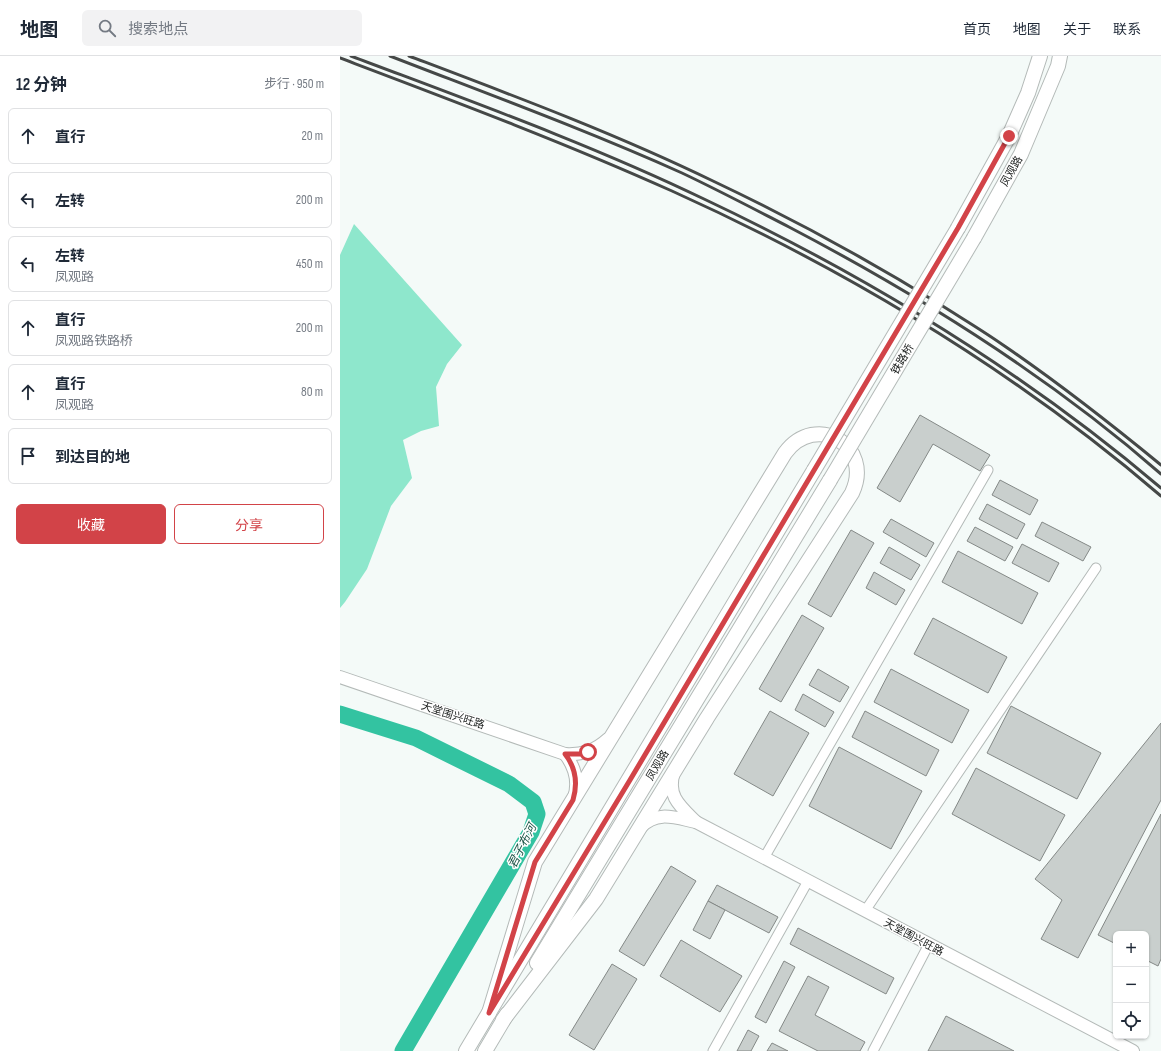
<!DOCTYPE html>
<html lang="zh">
<head>
<meta charset="utf-8">
<style>
  body { margin:0; font-family:"Sofia Sans Condensed","Noto Sans SC",sans-serif; background:#f2f2f3; color:#1f2937 }
  .controls { position:absolute; right:12px; bottom:12px; display:grid; overflow:hidden; border-radius:6px; box-shadow:0 1px 3px #0004 }
  .controls button { width:36px; height:36px; display:grid; place-items:center; padding:0; border:0; border-bottom:1px solid #e0e1e3; background:#fff; color:#1f2937; font:20px sans-serif }
  .stop { position:absolute; width:12px; height:12px; margin:-9px; border:3px solid #d24348; border-radius:50%; background:#fff }
  .stop.end { background:#d24348; border-color:#fff; box-shadow:0 1px 4px #0008 }
  .list { margin:0; padding:0; list-style:none }
  h2 { display:flex; justify-content:space-between; align-items:center; height:52px; margin:0; padding:0 16px; font-size:17px }
  h2 small { font-size:13px; font-weight:400; color:#747a83 }
  .list li { display:grid; grid-template-columns:26px 1fr auto; gap:12px; align-items:center; box-sizing:border-box; height:56px; margin:0 8px 8px; padding:0 8px; border:1px solid #e0e1e3; border-radius:6px }
  .list b { display:block; font-size:15px; white-space:nowrap }
  .list p { margin:0; font-size:13px; white-space:nowrap; color:#747a83 }
  .list em { font-size:13px; font-style:normal; color:#747a83 }
  .actions { display:flex; gap:8px; padding:12px 16px }
  .actions a { flex:1; padding:9px 0; border:1px solid #d24348; border-radius:6px; text-align:center; font-size:14px; color:#d24348 }
  .actions .main { background:#d24348; color:#fff }
  .icon { flex:none; width:22px; height:22px; fill:none; stroke:currentColor; stroke-width:2; stroke-linecap:round; stroke-linejoin:round }
  .map { position:relative; flex:none; width:821px; height:995px; overflow:hidden }
  header { display:flex; align-items:center; gap:24px; box-sizing:border-box; height:56px; padding:0 20px; background:#fff; border-bottom:1px solid #e0e1e3 }
  header strong { font-size:19px }
  nav { display:flex; gap:22px; margin-inline-start:auto; font-size:14px }
  .search { width:280px; height:36px; background:#f2f2f3; display:flex; align-items:center; gap:10px; box-sizing:border-box; padding:0 14px; border-radius:6px; color:#747a83; font-size:15px }
  main { display:flex }
  aside { flex:1; background:#fff }
  .map>svg:first-child { display:block }
  .green { fill:#8ee7cc }
  .lines { fill:none; stroke-linecap:round; stroke-linejoin:round }
  .river { stroke:#33c3a1; stroke-width:17 }
  .building { fill:#c9cfcd; stroke:#848987 }
  .street-casing { stroke:#b4bab8; stroke-width:11 }
  .secondary-casing { stroke:#b4bab8; stroke-width:14 }
  .primary-casing { stroke:#b4bab8; stroke-width:16 }
  .street { stroke:#fff; stroke-width:9 }
  .secondary { stroke:#fff; stroke-width:12 }
  .primary { stroke:#fff; stroke-width:14 }
  .rail { stroke:#454847; stroke-width:3 }
  .primary-bridge-casing { stroke:#b4bab8; stroke-width:16; stroke-linecap:butt }
  .primary-bridge { stroke:#fff; stroke-width:14 }
  .route { stroke:#d24348; stroke-width:5 }
  .labels { text-anchor:middle; stroke-width:3; stroke-linejoin:round; paint-order:stroke }
  .street-label { font-size:11px; fill:#1d201f; stroke:#fff }
  .water-label { font-size:12px; font-style:italic; fill:#1e5647; stroke:#fff }
</style>
</head>
<body>
<header>
<strong>地图</strong>
<div class="search"><svg class="icon" aria-label="search" viewBox="0 0 24 24"><circle cx="10" cy="10" r="6"/><path d="M15 15l6 6"/></svg>搜索地点</div>
<nav><a>首页</a><a>地图</a><a>关于</a><a>联系</a></nav>
</header>
<main>
<aside>
<h2>12 分钟<small>步行 · 950 m</small></h2>
<ul class="list">
<li><svg class="icon" aria-label="ahead" viewBox="0 0 24 24"><path d="M12 20V5M6 11l6-6 6 6"/></svg><div><b>直行</b></div><em>20 m</em></li>
<li><svg class="icon" aria-label="left" viewBox="0 0 24 24"><path d="M17 20v-9H6M10 6l-5 5 5 5"/></svg><div><b>左转</b></div><em>200 m</em></li>
<li><svg class="icon" aria-label="left" viewBox="0 0 24 24"><path d="M17 20v-9H6M10 6l-5 5 5 5"/></svg><div><b>左转</b><p>凤观路</p></div><em>450 m</em></li>
<li><svg class="icon" aria-label="ahead" viewBox="0 0 24 24"><path d="M12 20V5M6 11l6-6 6 6"/></svg><div><b>直行</b><p>凤观路铁路桥</p></div><em>200 m</em></li>
<li><svg class="icon" aria-label="ahead" viewBox="0 0 24 24"><path d="M12 20V5M6 11l6-6 6 6"/></svg><div><b>直行</b><p>凤观路</p></div><em>80 m</em></li>
<li><svg class="icon" aria-label="arrive" viewBox="0 0 24 24"><path d="M6 21V4h12l-3 4 3 4H6"/></svg><div><b>到达目的地</b></div></li>
</ul>
<div class="actions"><a class="main">收藏</a><a>分享</a></div>
</aside>
<div class="map">
<svg width="821" height="995" viewBox="0 0 821 995">
  <rect width="100%" height="100%" fill="#f4faf8"/>
  <polygon class="green" points="14,168 122,289 107,308 96,331 99,370 81,375 63,384 72,422 51,450 27,513 5,546 0,552 0,199"/>
  <g class="lines">
    <polyline class="river" points="0,658 76,682 169,728 193,746 197,758 191,776 63,995"/>
  </g>
  <g class="building">
    <polygon points="580,359 650,399 640,415 593,388 560,446 537,432"/>
    <polygon points="660,424 698,444 690,459 652,439"/>
    <polygon points="647,448 685,468 677,483 639,463"/>
    <polygon points="551,463 594,487 586,501 543,476"/>
    <polygon points="702,466 751,491 743,505 695,480"/>
    <polygon points="635,471 673,491 665,505 627,485"/>
    <polygon points="511,474 534,487 491,561 468,548"/>
    <polygon points="682,488 719,507 709,526 672,507"/>
    <polygon points="549,491 580,509 571,524 540,507"/>
    <polygon points="618,495 698,537 682,568 602,526"/>
    <polygon points="534,516 565,534 556,549 526,532"/>
    <polygon points="462,559 484,572 441,646 419,633"/>
    <polygon points="593,562 667,601 648,637 574,598"/>
    <polygon points="478,613 509,631 500,646 469,629"/>
    <polygon points="551,613 629,654 612,687 534,646"/>
    <polygon points="463,638 494,656 485,671 455,654"/>
    <polygon points="671,650 761,697 737,743 647,697"/>
    <polygon points="430,655 469,677 433,740 394,718"/>
    <polygon points="525,655 599,694 586,720 512,681"/>
    <polygon points="821,667 821,744 738,902 701,883 722,844 695,823"/>
    <polygon points="499,691 582,735 551,793 469,750"/>
    <polygon points="636,712 725,759 700,805 612,758"/>
    <polygon points="821,758 821,903 818,910 806,904 806,878 776,878 776,888 758,879"/>
    <polygon points="331,810 356,825 304,910 279,895"/>
    <polygon points="377,829 438,861 429,877 368,845"/>
    <polygon points="368,845 385,854 370,883 353,874"/>
    <polygon points="458,872 554,922 546,938 450,888"/>
    <polygon points="341,884 402,920 380,956 320,920"/>
    <polygon points="444,905 455,911 426,967 415,961"/>
    <polygon points="272,908 297,923 254,994 229,979"/>
    <polygon points="468,920 489,931 475,959 525,986 520,995 478,995 439,975"/>
    <polygon points="606,960 674,995 588,995"/>
    <polygon points="408,974 419,980 411,995 397,995"/>
    <polygon points="432,987 448,995 427,995"/>
  </g>
  <g class="lines">
    <defs>
      <g id="street">
        <polyline points="424,802 648,414"/>
        <polyline points="525,855 756,512"/>
        <polyline points="373,995 468,825"/>
        <polyline points="533,995 589,888"/>
      </g>
      <g id="secondary">
        <path d="M 0,621 L 225,698 C 242,699 255,695 268,683"/>
        <path d="M 225,698 C 235,711 239,726 234,742"/>
        <path d="M 334,716 C 326,740 341,751 356,766"/>
        <path d="M 301,771 C 317,754 336,762 356,766 L 793,995"/>
      </g>
      <g id="primary">
        <polyline points="618,172 669,80 688,37 700,0"/>
        <polyline points="634,182 681,98 718,10 720,0"/>
        <polyline points="197,907 490,424"/>
        <path d="M 149,957 L 195,806 L 445,397 C 476,355 534,390 512,437 L 367,662 L 256,843 L 163,964"/>
        <polyline points="126,995 474,414"/>
        <polyline points="145,995 167,958"/>
      </g>
    </defs>
    <use href="#street" class="street-casing"/>
    <use href="#secondary" class="secondary-casing"/>
    <use href="#primary" class="primary-casing"/>
    <use href="#street" class="street"/>
    <use href="#secondary" class="secondary"/>
    <use href="#primary" class="primary"/>
    <g class="rail">
      <path d="M 11,0 C 130,45 250,88 364,143 C 527,220 683,315 821,432"/>
      <path d="M 50,0 C 148,38 246,74 342,117 C 378,134 414,153 449,171 C 581,240 709,320 821,418"/>
      <path d="M 69,0 C 172,39 274,77 373,125 C 451,162 527,203 601,249 C 623,263 645,276 666,291 C 720,328 771,368 821,409"/>
      <path d="M 0,2 C 111,44 223,86 332,135 C 507,214 675,315 821,440"/>
    </g>
    <defs>
      <g id="primary-bridge">
        <polyline points="474,414 618,172"/>
        <polyline points="490,424 634,182"/>
      </g>
    </defs>
    <use href="#primary-bridge" class="primary-bridge-casing"/>
    <use href="#primary-bridge" class="primary-bridge"/>
  </g>
  <g class="lines">
    <path class="route" d="M 248,696 L 241,698 L 225,698 C 236,712 238,727 233,744 L 195,806 L 149,957 L 290,724 L 618,172 L 669,80"/>
  </g>
  <g class="labels">
    <g class="street-label">
      <text transform="translate(671 115) rotate(-61)" y="4">凤观路</text>
      <text transform="translate(562 303) rotate(-59)" y="4">铁路桥</text>
      <text transform="translate(113 659) rotate(18)" y="4">天堂围兴旺路</text>
      <text transform="translate(317 709) rotate(-59)" y="4">凤观路</text>
      <text transform="translate(574 881) rotate(28)" y="4">天堂围兴旺路</text>
    </g>
    <g class="water-label">
      <text transform="translate(182 790) rotate(-63)" y="4">君子布河</text>
    </g>
  </g>
</svg>
<div class="controls">
<button>+</button>
<button>−</button>
<button><svg class="icon" aria-label="locate" viewBox="0 0 24 24"><circle cx="12" cy="12" r="6"/><path d="M12 2v4M12 18v4M2 12h4M18 12h4"/></svg></button>
</div>
<div class="stop" style="left:248px;top:696px"></div>
<div class="stop end" style="left:669px;top:80px"></div>
</div>
</main>
</body>
</html>
